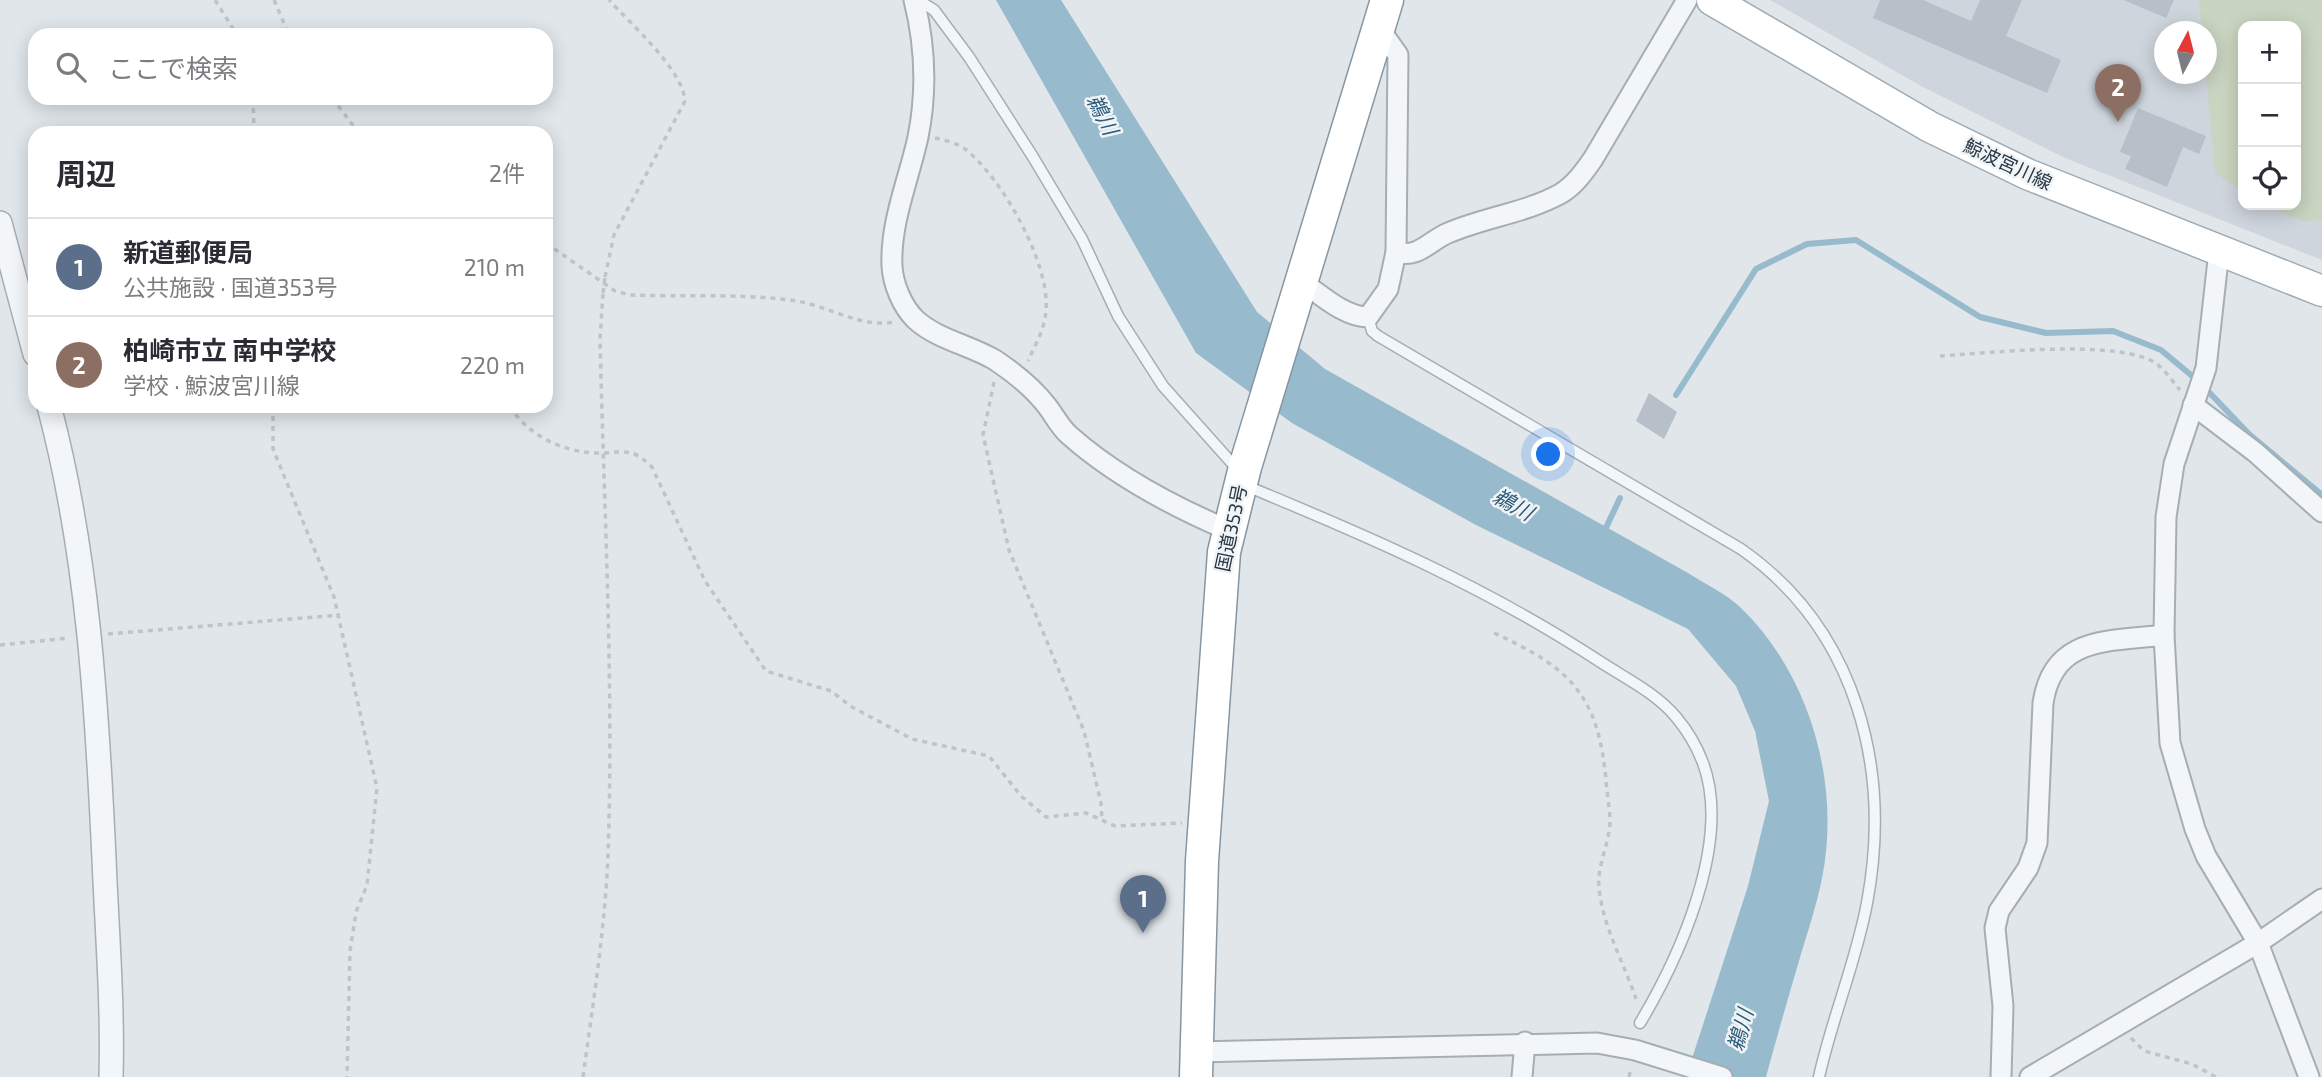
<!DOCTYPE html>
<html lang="ja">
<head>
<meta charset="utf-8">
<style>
  body { margin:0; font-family:"Exo 2","Noto Sans JP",sans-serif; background:#f2f2f3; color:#2b2b33 }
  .controls { position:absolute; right:21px; top:21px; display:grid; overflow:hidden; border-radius:14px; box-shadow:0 4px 18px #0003 }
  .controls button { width:63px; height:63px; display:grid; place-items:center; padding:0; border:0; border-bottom:2px solid #e1e1e2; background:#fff; color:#2b2b33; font:35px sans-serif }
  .compass { position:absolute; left:2154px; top:21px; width:63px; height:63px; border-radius:50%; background:#fff; box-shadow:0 4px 18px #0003; rotate:7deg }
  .you { position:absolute; left:1549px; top:455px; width:24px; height:24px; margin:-18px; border:5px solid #fff; border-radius:50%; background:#1a73e8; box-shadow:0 0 0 10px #1a73e833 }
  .badge { display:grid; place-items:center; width:46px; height:46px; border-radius:50%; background:#db2777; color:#fff; font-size:23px; font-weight:700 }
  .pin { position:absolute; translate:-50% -58px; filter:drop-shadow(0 2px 4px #0008) }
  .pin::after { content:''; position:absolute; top:37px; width:24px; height:21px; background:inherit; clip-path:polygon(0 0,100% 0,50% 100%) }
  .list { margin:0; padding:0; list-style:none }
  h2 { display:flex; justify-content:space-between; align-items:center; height:91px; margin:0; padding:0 28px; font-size:30px }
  h2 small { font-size:23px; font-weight:400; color:#7c7c81 }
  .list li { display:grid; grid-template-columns:46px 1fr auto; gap:21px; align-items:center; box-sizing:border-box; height:98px; padding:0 28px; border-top:2px solid #e1e1e2 }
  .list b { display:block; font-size:26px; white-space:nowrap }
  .list p { margin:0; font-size:23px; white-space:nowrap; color:#7c7c81 }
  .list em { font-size:23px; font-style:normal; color:#7c7c81 }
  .icon { flex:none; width:38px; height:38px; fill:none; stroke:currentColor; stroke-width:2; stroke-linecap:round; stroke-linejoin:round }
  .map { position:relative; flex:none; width:2322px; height:1077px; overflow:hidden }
  .search { position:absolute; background:#fff; box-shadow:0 4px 18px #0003; left:28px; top:28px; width:525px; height:77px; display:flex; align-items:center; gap:18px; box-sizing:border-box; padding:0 24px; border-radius:21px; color:#7c7c81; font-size:26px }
  .panel { position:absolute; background:#fff; box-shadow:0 4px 18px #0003; left:28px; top:126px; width:525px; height:287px; border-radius:21px }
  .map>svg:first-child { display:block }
  .built { fill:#ced5dc; fill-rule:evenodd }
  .garden { fill:#c9d5c0 }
  .water { fill:#98bacd }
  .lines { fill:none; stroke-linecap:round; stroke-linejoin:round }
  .stream { stroke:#98bacd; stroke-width:6 }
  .building { fill:#b7c0c8 }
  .service-casing { stroke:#a5aeb5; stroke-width:13 }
  .minor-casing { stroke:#a5aeb5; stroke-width:23 }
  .tertiary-casing { stroke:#a5aeb5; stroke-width:26 }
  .primary-casing { stroke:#9eacb7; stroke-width:33 }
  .trunk-casing { stroke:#8696a2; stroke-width:35 }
  .path { stroke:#bec4c9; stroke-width:3.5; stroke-dasharray:5 5; stroke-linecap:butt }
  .service { stroke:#f3f6f8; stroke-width:10 }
  .minor { stroke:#f3f6f8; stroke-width:19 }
  .tertiary { stroke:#f3f6f8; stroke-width:23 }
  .primary { stroke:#fff; stroke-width:30 }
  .trunk { stroke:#fff; stroke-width:32 }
  .path-bridge { stroke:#bec4c9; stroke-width:3.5; stroke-dasharray:5 5; stroke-linecap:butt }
  .labels { text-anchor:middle; stroke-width:5; stroke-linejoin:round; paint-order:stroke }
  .street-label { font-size:19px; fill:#273643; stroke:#f0f4f7 }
  .water-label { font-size:21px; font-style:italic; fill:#2d5c7a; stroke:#f0f4f7 }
</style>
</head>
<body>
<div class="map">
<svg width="2322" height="1077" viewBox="0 0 2322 1077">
  <rect width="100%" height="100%" fill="#e0e6ea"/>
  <path class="built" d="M 1770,0 L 2322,0 L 2322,260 L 2065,158 L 1921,86 ZM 2243,26 L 2296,26 L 2296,205 L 2243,205 ZM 2164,32 L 2206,32 L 2206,74 L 2164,74 Z"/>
  <polygon class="garden" points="2199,0 2322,0 2322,220 2304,221 2264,205 2296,205 2296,26 2243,26 2243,191 2215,173 2206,74 2206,32 2202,31"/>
  <path class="water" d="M 996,0 L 1061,0 L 1257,312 L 1325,369 L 1688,573 C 1705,584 1727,594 1741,608 C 1804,669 1835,765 1826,851 C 1823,886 1811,921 1801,954 C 1789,995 1777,1036 1766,1077 L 1686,1077 L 1748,886 L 1769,801 L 1755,731 L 1736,686 L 1688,629 L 1476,525 L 1292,423 L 1196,353 Z"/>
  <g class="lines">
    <g class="stream">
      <polyline points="2205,388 2249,434 2322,495"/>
      <polyline points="1676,395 1756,269 1807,244 1856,240 1980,317 2046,333 2113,331 2161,350 2197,380"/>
      <polyline points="1603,534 1620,498"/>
    </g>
  </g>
  <g class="building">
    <polygon points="1880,0 1923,0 1971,21 1980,0 2022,0 2006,36 2061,60 2047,93 1873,18"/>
    <polygon points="2124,0 2174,0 2166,18"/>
    <polygon points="2138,108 2206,136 2199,154 2183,147 2167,187 2125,169 2131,156 2120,152"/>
    <polygon points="1649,393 1677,412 1664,439 1636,421"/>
  </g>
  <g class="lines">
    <defs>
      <g id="service">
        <polyline points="918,0 934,10 969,57 1033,157 1082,239 1118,316 1163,386 1238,470"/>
        <path d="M 1368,317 L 1372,331 L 1378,336 L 1741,549 C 1857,630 1892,769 1867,903 C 1856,962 1832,1018 1819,1077"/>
        <path d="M 1244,485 C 1368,536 1486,587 1599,661 C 1625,678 1656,693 1676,717 C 1687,730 1697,747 1703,763 C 1732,841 1680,956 1640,1023"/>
      </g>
      <g id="minor">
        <path d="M 914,0 C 925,44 927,92 918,137 C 909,179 890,222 892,266 C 893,284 902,306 915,319 C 936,339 970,345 995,360 C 1013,372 1033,388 1047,406 C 1054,415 1060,427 1069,435 C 1115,476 1172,506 1228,530"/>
        <polyline points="2219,251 2206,368 2174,464 2166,517 2164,635 2170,743 2195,829 2206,856 2258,943 2309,1077"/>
        <path d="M 1396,252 C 1418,259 1429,241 1448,233 C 1485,217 1525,213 1560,194 C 1574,186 1584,172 1593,159 L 1687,0"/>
        <path d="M 1301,281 C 1320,294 1344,317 1368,317 L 1388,289 L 1396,252 L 1398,55 L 1386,38 L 1377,33"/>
        <polyline points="2193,405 2255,452 2322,512"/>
        <polyline points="1196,1052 1597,1043 1635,1050 1722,1077"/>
        <polyline points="1522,1077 1525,1042"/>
        <path d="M 2001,1077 L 2003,1006 L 1995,928 L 1999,911 L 2028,868 L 2037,843 L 2043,703 C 2053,635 2110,642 2164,635"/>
        <polyline points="2030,1077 2258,943 2322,899"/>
      </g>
      <g id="tertiary">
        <polyline points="0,223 35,354"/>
        <path d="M 49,406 C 88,553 97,707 104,859 C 107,932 113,1004 111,1077"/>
      </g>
      <polyline id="primary" points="1712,0 1930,127 2027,174 2322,291"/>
      <polyline id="trunk" points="1196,1077 1202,861 1224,552 1245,467 1387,0"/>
    </defs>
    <use href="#service" class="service-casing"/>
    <use href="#minor" class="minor-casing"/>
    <use href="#tertiary" class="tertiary-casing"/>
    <use href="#primary" class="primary-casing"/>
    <use href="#trunk" class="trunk-casing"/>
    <g class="path">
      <polyline points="215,0 237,35"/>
      <polyline points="274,0 289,35"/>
      <polyline points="253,98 254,133"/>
      <polyline points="332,98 359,133"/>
      <path d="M 935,138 C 945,140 957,143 965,149 C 1002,178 1050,263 1046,310 C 1045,329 1035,345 1028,361"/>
      <path d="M 546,243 L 615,291 L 630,295 C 683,297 744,293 797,301 C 831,307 860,328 895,322"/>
      <path d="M 605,277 L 614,235 L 685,101 C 683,70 631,24 609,0"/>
      <path d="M 1940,356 C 1989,353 2107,340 2150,360 C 2163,366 2171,380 2180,390"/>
      <polyline points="994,382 983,435 1009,550 1084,731 1101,803 1102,820"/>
      <polyline points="273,406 273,449 334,597 377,788 367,885 356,912 350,951 347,1077"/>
      <path d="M 510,406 C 528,437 567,454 603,453 C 628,452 632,448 652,467 L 705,581 L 766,671 L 831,691 L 852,707 L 912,739 L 989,756 L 1021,796 L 1046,817 L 1086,813 L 1115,826 L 1182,823"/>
      <path d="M 1494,633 C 1570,668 1598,694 1606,780 C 1607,794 1610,809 1610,823 C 1609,844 1597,866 1599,887 C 1602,925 1624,963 1636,999"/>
      <polyline points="108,634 340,615"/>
      <polyline points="0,645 69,638"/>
      <polyline points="2131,1038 2144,1051 2192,1064 2216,1077"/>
      <path d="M 583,1077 C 593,1003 605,929 608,855 C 614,684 604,511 600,339 L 603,293"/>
      <polyline points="1629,1077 1631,1068"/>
    </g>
    <use href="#service" class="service"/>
    <use href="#minor" class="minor"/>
    <use href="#tertiary" class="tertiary"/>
    <use href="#primary" class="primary"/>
    <use href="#trunk" class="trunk"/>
    <polyline class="path-bridge" points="603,293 605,277"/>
  </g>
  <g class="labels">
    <g class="street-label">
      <text transform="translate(2008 164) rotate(25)" y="7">鯨波宮川線</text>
      <text transform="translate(1231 528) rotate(-78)" y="7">国道353号</text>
    </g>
    <g class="water-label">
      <text transform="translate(1102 115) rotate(63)" y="7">鵜川</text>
      <text transform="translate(1513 505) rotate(29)" y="7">鵜川</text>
      <text transform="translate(1741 1030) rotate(-75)" y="7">鵜川</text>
    </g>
  </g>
</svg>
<div class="controls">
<button>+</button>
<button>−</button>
<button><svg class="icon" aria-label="locate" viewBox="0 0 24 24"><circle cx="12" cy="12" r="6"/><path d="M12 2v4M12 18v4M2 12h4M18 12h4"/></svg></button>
</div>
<svg class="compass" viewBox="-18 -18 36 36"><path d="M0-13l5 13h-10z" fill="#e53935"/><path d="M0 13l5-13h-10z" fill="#7c7c81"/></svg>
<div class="you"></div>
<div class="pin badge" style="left:1143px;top:933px;background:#5c6f8a">1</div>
<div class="pin badge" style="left:2118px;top:122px;background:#8d6e63">2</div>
<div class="search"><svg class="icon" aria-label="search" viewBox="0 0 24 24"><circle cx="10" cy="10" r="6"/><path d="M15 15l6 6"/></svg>ここで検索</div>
<section class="panel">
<h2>周辺<small>2件</small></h2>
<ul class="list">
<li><span class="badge" style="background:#5c6f8a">1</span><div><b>新道郵便局</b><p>公共施設 · 国道353号</p></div><em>210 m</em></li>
<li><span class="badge" style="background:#8d6e63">2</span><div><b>柏崎市立 南中学校</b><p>学校 · 鯨波宮川線</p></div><em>220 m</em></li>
</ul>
</section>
</div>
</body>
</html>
